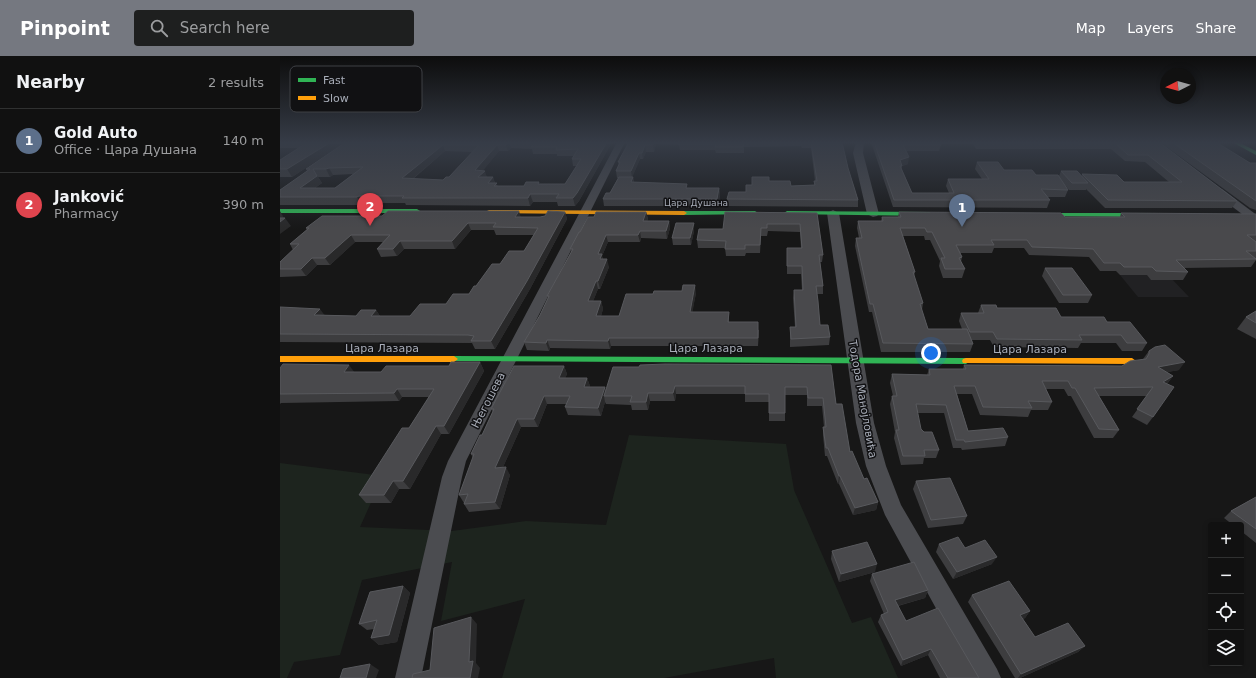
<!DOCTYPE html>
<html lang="en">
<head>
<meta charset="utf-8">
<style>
  body { margin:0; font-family:"DejaVu Sans",sans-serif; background:#1e1f1f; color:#f1f3f6 }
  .controls { position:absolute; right:12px; bottom:12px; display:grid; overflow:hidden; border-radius:4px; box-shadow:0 2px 6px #0003 }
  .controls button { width:36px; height:36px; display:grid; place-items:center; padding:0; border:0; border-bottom:1px solid #303131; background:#111; color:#f1f3f6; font:20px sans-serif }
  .compass { position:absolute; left:880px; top:12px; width:36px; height:36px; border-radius:50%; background:#111; box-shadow:0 2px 6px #0003; rotate:264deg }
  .you { position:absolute; left:651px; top:297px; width:14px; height:14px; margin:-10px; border:3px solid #fff; border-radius:50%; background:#1a73e8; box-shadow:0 0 0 6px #1a73e833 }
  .badge { display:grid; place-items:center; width:26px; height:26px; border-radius:50%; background:#757880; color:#fff; font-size:13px; font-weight:700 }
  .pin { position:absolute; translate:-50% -33px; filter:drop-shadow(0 1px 2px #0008) }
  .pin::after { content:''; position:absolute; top:21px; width:14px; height:12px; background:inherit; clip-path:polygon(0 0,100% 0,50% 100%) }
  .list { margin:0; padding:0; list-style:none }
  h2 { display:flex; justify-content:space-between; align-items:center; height:52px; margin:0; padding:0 16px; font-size:17px }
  h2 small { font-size:13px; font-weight:400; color:#9c9d9f }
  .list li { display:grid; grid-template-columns:26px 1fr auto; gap:12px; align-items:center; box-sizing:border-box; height:64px; padding:0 16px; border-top:1px solid #303131 }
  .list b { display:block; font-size:15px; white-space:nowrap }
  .list p { margin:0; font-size:13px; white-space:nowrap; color:#9c9d9f }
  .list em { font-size:13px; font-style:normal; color:#9c9d9f }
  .icon { flex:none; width:22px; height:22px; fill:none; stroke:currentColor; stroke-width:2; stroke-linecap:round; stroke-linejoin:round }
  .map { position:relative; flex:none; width:976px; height:622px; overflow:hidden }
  header { display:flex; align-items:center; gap:24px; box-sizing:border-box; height:56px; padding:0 20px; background:#757880; color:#fff }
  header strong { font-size:19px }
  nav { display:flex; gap:22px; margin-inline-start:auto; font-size:14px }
  .search { width:280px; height:36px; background:#1e1f1f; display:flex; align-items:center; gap:10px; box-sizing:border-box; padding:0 14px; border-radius:4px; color:#9c9d9f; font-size:15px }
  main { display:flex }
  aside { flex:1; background:#111 }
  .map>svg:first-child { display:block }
  .built { fill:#212123 }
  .green { fill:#1d241e }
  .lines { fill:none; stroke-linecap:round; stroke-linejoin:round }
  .street { fill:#4b4c50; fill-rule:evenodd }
  .fast { fill:#30b455; fill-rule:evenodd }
  .slow { fill:#ff9f0a; fill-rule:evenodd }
  .wall { fill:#3d3d3f; fill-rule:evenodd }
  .shaded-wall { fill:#29292a }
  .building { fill:#49494c; stroke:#58595d; fill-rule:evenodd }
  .labels { text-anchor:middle; stroke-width:3; stroke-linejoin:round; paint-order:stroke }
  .far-street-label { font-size:9px; fill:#a8adb8; stroke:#111113 }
  .street-label { font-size:11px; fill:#a8adb8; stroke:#111113 }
  .key { fill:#111113; stroke:#3e4045; stroke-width:1 }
  .key-label { font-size:11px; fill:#a8adb8 }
</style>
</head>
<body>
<header>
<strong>Pinpoint</strong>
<div class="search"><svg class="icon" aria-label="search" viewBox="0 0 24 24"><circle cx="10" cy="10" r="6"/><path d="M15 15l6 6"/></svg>Search here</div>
<nav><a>Map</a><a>Layers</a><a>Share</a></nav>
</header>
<main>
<aside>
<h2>Nearby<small>2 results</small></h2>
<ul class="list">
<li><span class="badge" style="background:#5c6f8a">1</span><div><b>Gold Auto</b><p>Office · Цара Душана</p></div><em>140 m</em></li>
<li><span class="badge" style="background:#e0444e">2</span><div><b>Janković</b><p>Pharmacy</p></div><em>390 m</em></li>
</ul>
</aside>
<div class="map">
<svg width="976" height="622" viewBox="0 0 976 622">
  <rect width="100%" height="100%" fill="#171717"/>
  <polygon class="built" points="872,202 909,241 858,241 840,219"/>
  <polygon class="green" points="349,379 506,388 514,434 572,567 591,561 618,622 496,622 494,602 384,622 222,622 245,543 161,565 172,506 82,524 60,599 14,606 7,622 0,622 0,407 103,420 80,471 172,475 246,465 326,469"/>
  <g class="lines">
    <g class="street">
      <polygon points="337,86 345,86 186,405 182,421 141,622 115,622 162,421 168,405"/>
      <polygon points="576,86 584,86 583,97 599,158 597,160 593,161 587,158 573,97"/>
      <polygon points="938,132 942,133 974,157 976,159 974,161 966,161 934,137 933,135 934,133"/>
      <polygon points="553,154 559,157 594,367 606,410 621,449 717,613 721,622 694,622 605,459 586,410 576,367 547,157"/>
    </g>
    <g class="fast">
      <polygon points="952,86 958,86 976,95 976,99"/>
      <polygon points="0,153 137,153 140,155 137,157 0,157"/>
      <polygon points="475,155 478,157 477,158 404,159 401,157 404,155"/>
      <polygon points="507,155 649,156 652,158 649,160 505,158 504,157"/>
      <polygon points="751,157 871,157 874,159 871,161 753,160 751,159"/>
      <polygon points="174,300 686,302 690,305 686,308 171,305 170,303"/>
    </g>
    <g class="slow">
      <polygon points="209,154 404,155 407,157 404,159 207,157 207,155"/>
      <polygon points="0,300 174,300 178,303 174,306 0,306"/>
      <polygon points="686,302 852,302 856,305 852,308 683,307 682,305 683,303"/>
    </g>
  </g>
  <g class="wall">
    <polygon points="0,86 65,86 12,121 0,121 0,104 19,92 0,92"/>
    <path d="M 66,86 L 332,86 L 299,145 L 295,150 L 278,150 L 277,146 L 253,146 L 250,150 L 126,149 L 125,147 L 83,147 L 81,149 L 0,149 L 0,134 L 27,115 L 26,113 ZM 231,92 L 252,93 L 253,98 L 277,98 L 277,100 L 293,100 L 292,103 L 293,110 L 297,110 L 285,128 L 260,128 L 244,130 L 218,130 L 215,127 L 213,121 L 207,121 L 203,114 L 219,95 L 228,95 ZM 165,95 L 192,96 L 169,121 L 163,124 L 133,123 ZM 73,118 L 55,132 L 35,132 L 42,127 L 38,121 L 50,121 L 53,119 Z"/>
    <polygon points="349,86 562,86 568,112 578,144 578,151 448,150 447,143 466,136 472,129 489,125 511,130 534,129 534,125 535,125 531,92 522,92 521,90 464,91 464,97 436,97 435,94 400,94 399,89 376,88 374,96 366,96 363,103 360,103 352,121 353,121 354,126 408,132 439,132 440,139 438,150 324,150 323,143 330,137 338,122 337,122 336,115 339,109 338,106"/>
    <path d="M 591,86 L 879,86 L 957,145 L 952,152 L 825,152 L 806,133 L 806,134 L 789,134 L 785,129 L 788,134 L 785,141 L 767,141 L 770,144 L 767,152 L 613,151 ZM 660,88 L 693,88 L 696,93 L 831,93 L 845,105 L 865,106 L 889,126 L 844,126 L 802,118 L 802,120 L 781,115 L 779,120 L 756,119 L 724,114 L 697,106 L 695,113 L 702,123 L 668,123 L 666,130 L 669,137 L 632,137 L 622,113 L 622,110 L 628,108 L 626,95 L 659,95 L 661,89 Z"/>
    <polygon points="880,86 936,86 970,107 976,107 976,154 970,152"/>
    <polygon points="285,156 287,163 250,233 215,293 195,293 192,287 0,286 0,251 45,259 76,260 96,254 100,260 130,260 166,248 189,238 220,208 244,195 254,179 216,179 214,174 191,174 175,193 124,193 117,200 101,201 97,193 103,186 75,186 50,209 37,209 26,220 0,221 0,206 13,194 10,188 27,174 26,172 240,161 260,161"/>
    <polygon points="366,156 368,163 367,165 389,165 390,172 387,183 361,182 360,186 328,186 322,200 323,203 329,211 320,233 318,233 313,245 321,245 323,253 321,260 339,260 373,238 416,237 412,256 449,256 449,266 479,274 478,290 331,290 330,293 270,292 269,295 247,294 244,286 260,259 268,242 267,240 291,196 290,193 300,176 314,161"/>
    <polygon points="619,156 785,161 840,161 841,157 976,158 976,204 971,211 904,212 908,216 903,224 871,224 867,219 840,219 836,215 820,215 809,201 749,199 744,192 714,192 712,197 680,197 682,201 681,206 685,213 682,222 663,222 659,210 660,205 650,184 645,184 644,180 623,180 635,216 634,220 643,247 642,254 648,273 682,273 679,265 681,257 698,257 701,249 717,252 781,261 827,266 867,287 862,295 842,295 836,287 801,287 798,292 714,291 710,284 692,284 693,288 690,296 601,296 592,256 589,256 575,190 576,182 579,182 577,172 578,165 601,165 602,161 618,161"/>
    <polygon points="537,157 543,199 542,206 540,206 543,230 543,238 537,238 540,269 550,281 549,289 510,291 510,271 515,271 513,242 514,234 522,234 521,218 507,218 507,192 521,192 520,176 488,175 487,180 481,180 480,197 466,197 465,200 446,200 445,192 418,192 417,184 443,173"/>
    <polygon points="414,175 411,189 393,189 392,182"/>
    <polygon points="765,212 812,239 808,247 779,247 762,220"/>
    <polygon points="976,255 976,283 957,273 966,261"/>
    <polygon points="869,295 899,314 887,316 893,320 887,328 873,361 867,369 852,361 867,340 819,340 839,374 833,382 814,382 791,340 788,340 784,333 766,333 772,346 768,354 751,354 748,361 700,359 692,338 677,338 688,375 728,381 725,390 682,394 681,392 673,392 664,357 637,357 641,373 659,394 656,402 644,402 643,408 621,409 614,382 615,376 610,348 612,340 613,340 610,327 612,318 647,319 649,313 683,313 684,309 842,310 864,304 863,303"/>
    <polygon points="200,306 204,315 169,378 161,378 130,433 119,433 111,447 86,447 79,439 129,372 149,341 122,341 119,345 1,347 0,348 0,312 74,316 101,316 169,310"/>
    <polygon points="551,309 556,348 570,396 584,423 598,446 596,454 573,459 559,428 558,428 547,400 545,400 543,379 543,371 544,371 542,350 527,350 527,339 505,339 505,365 489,365 489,346 465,346 465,338 396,338 395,345 370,345 368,354 352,354 351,349 326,348 325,346 321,360 288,359 285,351 287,348 267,348 258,371 241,371 223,411 230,419 220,453 189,456 184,448 184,447 179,439 193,402 191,398 202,379 213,356 211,353 284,310 287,318 285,322 307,322 310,330 309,331 326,333 359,311"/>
    <polygon points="636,425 687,460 683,468 648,472 633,433"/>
    <polygon points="976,441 976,487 961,475 961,469 953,469 944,462 951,455"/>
    <polygon points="659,488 685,492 712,508 673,523 656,496"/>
    <polygon points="552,495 595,516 559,526 551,503"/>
    <polygon points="592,518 648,534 645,542 618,550 626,565 699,622 660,622 648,599 621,610 598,566 601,559 604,558 590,525"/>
    <polygon points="123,530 130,537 117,586 99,589 91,582 94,573 87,574 79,568"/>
    <polygon points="692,539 750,555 745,562 743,563 755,581 805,590 798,596 740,622 735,622 688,546"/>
  </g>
  <g class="shaded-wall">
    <polygon points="51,86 65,86 12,121 7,113"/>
    <polygon points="229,86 231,92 228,95 226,89"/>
    <polygon points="327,86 332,86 299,145 295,150 293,142"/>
    <polygon points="374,86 376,86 376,88 374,96 373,89"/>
    <polygon points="163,89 165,95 125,129 122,122"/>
    <polygon points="217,89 219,95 197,122 195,114"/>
    <polygon points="365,89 366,96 363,103 362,97"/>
    <polygon points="359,97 360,103 352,122 351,115"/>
    <polygon points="629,101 628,108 622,110 620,104"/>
    <polygon points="49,112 53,119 50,121 46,113"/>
    <polygon points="205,115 207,122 198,121"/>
    <polygon points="37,120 42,127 25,139 20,132"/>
    <polygon points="213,121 215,128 208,127"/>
    <polygon points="353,121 354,128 351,126"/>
    <polygon points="439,132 440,139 438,150 437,143"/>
    <polygon points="250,138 253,146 250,150 248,142"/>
    <polygon points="79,140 83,147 81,149 77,141"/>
    <polygon points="0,155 4,162 0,164"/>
    <polygon points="239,155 241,162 235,161"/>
    <polygon points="285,156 287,163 250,233 215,293 211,285"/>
    <polygon points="366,156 368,163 364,172 363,165"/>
    <polygon points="5,162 11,170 0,178 0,166"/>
    <polygon points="389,165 390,172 387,183 386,175"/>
    <polygon points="188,167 191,174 175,193 172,185"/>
    <polygon points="414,167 414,175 411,189 410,182"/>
    <polygon points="360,175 361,182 360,186 358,179"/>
    <polygon points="71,179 75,186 50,209 45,202"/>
    <polygon points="326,179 328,186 322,200 323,206 321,211 318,198"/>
    <polygon points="120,185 124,193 117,200 113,193"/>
    <polygon points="32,202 37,209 26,220 21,213"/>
    <polygon points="327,203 329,211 320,233 318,225"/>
    <polygon points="316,225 318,233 310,253 308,245"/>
    <polygon points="415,229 416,237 411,264 410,256"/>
    <polygon points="321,245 323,253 319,267 316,260"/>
    <polygon points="40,253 46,261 34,259"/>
    <polygon points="96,254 101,262 91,260"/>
    <polygon points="329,282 331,290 330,293 328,285"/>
    <polygon points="267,284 270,292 269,295 266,287"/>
    <polygon points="200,306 204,315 169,378 164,370"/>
    <polygon points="905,306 899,314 872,319 878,311"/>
    <polygon points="69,309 75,317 64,316"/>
    <polygon points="284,310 287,318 282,330 279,322"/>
    <polygon points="893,320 887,328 883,326"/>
    <polygon points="307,322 310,330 306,339 304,331"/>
    <polygon points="395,330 396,338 395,345 393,337"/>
    <polygon points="325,331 328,339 324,340 325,346 321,360 318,352"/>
    <polygon points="117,333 122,341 119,345 114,337"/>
    <polygon points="368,337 370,345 368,354 366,346"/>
    <polygon points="264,340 267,348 258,371 254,363"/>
    <polygon points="237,363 241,371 219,420 215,412"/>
    <polygon points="156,370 161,378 130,433 123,425"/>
    <polygon points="226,411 230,419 220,453 215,446"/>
    <polygon points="559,420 560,420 559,428 558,428"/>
    <polygon points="113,425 119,433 111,447 104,439"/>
    <polygon points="598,446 596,454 573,459 575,452"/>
    <polygon points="717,501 712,508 673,523 677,516"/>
    <polygon points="597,508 595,516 559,526 561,518"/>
    <polygon points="123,530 130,537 117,586 99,589 91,582"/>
    <polygon points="648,534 645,542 613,551 615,544"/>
    <polygon points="750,555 745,562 735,566 740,559"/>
    <polygon points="191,561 197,568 196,607 200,612 198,622 190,622 189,606"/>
    <polygon points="805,590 798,596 740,622 738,622 741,618"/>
    <polygon points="651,593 648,599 621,610 623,604"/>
    <polygon points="90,608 99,614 96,622 86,622"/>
  </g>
  <g class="building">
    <polygon points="28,86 51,86 7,113 0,113 0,104"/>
    <path d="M 66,86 L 229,86 L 226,89 L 217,89 L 195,114 L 205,115 L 198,121 L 213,121 L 208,127 L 217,127 L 214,130 L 244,130 L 246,126 L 259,126 L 258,128 L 285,128 L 301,103 L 292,103 L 298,93 L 276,94 L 277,91 L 251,91 L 256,86 L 327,86 L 297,137 L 293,142 L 276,142 L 279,138 L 250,138 L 248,142 L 122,142 L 124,140 L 79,140 L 77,141 L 0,141 L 0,134 L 30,113 L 26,113 ZM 163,89 L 199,89 L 169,121 L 166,121 L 163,124 L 122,122 ZM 83,111 L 55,132 L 20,132 L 37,120 L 33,113 L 46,113 L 49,112 Z"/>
    <polygon points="349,86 374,86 373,89 365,89 362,97 359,97 351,115 336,115 340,106 338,106"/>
    <polygon points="400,86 464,86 463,91 435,91 436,88 399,88"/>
    <polygon points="522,86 562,86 568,112 578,144 447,143 449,136 466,136 466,129 472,129 472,121 489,121 489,125 510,125 511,130 535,129 534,125 537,125 531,86"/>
    <polygon points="594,86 659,86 661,89 623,89 629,101 620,104 622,110 620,110 632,137 674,137 668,123 709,123 697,106 718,106 724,114 752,114 756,119 778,119 788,134 761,133 770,144 614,144"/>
    <polygon points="698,86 879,86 957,145 828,144 802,118 837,119 844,126 902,126 868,99 848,99 834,86"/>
    <polygon points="892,86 936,86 970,107 976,107 976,145"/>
    <polygon points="781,115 797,115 808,127 792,127"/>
    <polygon points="339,121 353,121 351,126 407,128 406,132 439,132 437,143 323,143 326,137 330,137"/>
    <polygon points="108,155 239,155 235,161 260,161 265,160 268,155 285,156 247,225 211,285 191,285 194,280 188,279 0,278 0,251 40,253 34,259 76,260 81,254 96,254 91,260 130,260 140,248 166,248 173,238 189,238 194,230 196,230 212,208 220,208 229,195 244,195 258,172 213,171 216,167 188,167 172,185 120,185 113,193 97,193 110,179 71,179 45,202 32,202 21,213 0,213 0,206 19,188 10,188 29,172 26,172 42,160 102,160"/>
    <polygon points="316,156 366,156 363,165 389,165 386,175 360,175 358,179 326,179 318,198 322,198 320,203 327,203 318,225 316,225 308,245 321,245 316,260 339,260 346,238 373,238 374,235 402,235 403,229 415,229 410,256 449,256 448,266 478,266 478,282 329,282 328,285 267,284 266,287 244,286 260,259 269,240 267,240 293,193 290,193 299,176 300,176 308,161 314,161"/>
    <polygon points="445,156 537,157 543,199 539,199 543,230 536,230 538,245 540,269 548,269 550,281 511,283 510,271 516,271 514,234 523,234 522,210 507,210 507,192 522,192 520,168 487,168 487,172 481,172 480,189 465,189 465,193 445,193 446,185 417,184 419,173 443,173"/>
    <polygon points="619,156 781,157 785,161 845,161 841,157 976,158 976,179 967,179 976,186 976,195 966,195 976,203 896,204 908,216 876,215 872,211 844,211 840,207 824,207 813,193 752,191 747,184 711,184 714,189 676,189 682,201 679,202 685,213 665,213 661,202 665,202 652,176 647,176 645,172 620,172 635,216 633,216 643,247 640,248 648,273 687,273 693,288 603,287 593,248 590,248 576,182 582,182 578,165 603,165 602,161 621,161"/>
    <polygon points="0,162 5,162 0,166"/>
    <polygon points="396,167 414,167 410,182 392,182"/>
    <polygon points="765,212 792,212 812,239 783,239"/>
    <polygon points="701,249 716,249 717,252 776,252 781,261 824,261 827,266 850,266 867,287 847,287 841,279 799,279 802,284 717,283 713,276 690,276 681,257 704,257"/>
    <polygon points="976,255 976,267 966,261"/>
    <polygon points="885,289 905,306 878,311 893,320 883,326 894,331 873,361 857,353 873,331 814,332 839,374 819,373 795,332 792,332 788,325 762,325 772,346 748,345 752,352 703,351 695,330 674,330 688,375 723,372 728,381 685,386 684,384 676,384 666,349 636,348 641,373 644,376 652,376 659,394 644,394 645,400 623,400 616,374 619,374 612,340 617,340 612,318 650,319 649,313 686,313 684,309 842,310 850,305 866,303 869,298 869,295 875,291"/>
    <polygon points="171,306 200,306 164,370 156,370 123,425 113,425 104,439 79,439 122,372 129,372 154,333 117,333 114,337 0,338 0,312 3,308 69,309 64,316 101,316 106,310 169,310"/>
    <polygon points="385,308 551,309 556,348 562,348 570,396 572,395 584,423 587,422 598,446 575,452 560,420 559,420 548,392 546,392 543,371 546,371 543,342 528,342 527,331 505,331 505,357 489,357 489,338 465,338 465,330 395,330 393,337 368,337 366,346 350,346 352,340 324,340 333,311 359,311 360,309"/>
    <polygon points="234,310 284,310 279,322 307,322 304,331 325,331 318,352 285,351 290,340 264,340 254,363 237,363 215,412 226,411 215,446 184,448 188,438 179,439 194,398 191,398 200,379 202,379 214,353 211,353"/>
    <polygon points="670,422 687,460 651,464 636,425"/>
    <polygon points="976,441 976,473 951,455"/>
    <polygon points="678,481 685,492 705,484 717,501 677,516 659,488"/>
    <polygon points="587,486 597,508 561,518 552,495"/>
    <polygon points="634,506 648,534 615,544 626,565 658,552 699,622 668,622 651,593 623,604 601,559 608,556 592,518"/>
    <polygon points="729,525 750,555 740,559 755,581 788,567 805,590 741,618 692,539"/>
    <polygon points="123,530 109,579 91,582 97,564 79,568 90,536"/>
    <polygon points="191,561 189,606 193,605 190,622 132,622 133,618 150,614 154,572"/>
    <polygon points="90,608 86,622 60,622 63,613"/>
  </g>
  <linearGradient id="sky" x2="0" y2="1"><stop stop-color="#0d0d0d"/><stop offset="0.5" stop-color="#363c47"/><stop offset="1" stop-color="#363c47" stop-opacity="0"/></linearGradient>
  <rect width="976" height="173" fill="url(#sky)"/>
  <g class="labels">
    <g class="far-street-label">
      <text x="416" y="150">Цара Душана</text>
    </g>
    <g class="street-label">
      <text x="102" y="296">Цара Лазара</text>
      <text x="426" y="296">Цара Лазара</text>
      <text x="750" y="297">Цара Лазара</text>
      <text transform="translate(583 343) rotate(80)" y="4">Тодора Манојловића</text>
      <text transform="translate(208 344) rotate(-63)" y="4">Његошева</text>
    </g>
  </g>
  <rect x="10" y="10" width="132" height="46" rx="6" class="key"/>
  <rect x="18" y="22" width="18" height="4" fill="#30b455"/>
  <rect x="18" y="40" width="18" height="4" fill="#ff9f0a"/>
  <g class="key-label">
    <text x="43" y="28">Fast</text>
    <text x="43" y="46">Slow</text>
  </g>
</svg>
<div class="controls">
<button>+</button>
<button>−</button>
<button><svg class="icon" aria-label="locate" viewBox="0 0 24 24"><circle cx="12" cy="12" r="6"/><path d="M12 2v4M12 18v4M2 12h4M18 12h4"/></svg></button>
<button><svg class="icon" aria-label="layers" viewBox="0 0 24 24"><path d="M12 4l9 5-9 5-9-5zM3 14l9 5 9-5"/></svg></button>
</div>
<svg class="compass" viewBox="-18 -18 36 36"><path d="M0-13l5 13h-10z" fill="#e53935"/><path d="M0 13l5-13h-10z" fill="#9c9d9f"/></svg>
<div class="you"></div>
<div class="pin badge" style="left:682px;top:171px;background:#5c6f8a">1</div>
<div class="pin badge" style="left:90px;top:170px;background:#e0444e">2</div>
</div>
</main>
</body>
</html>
